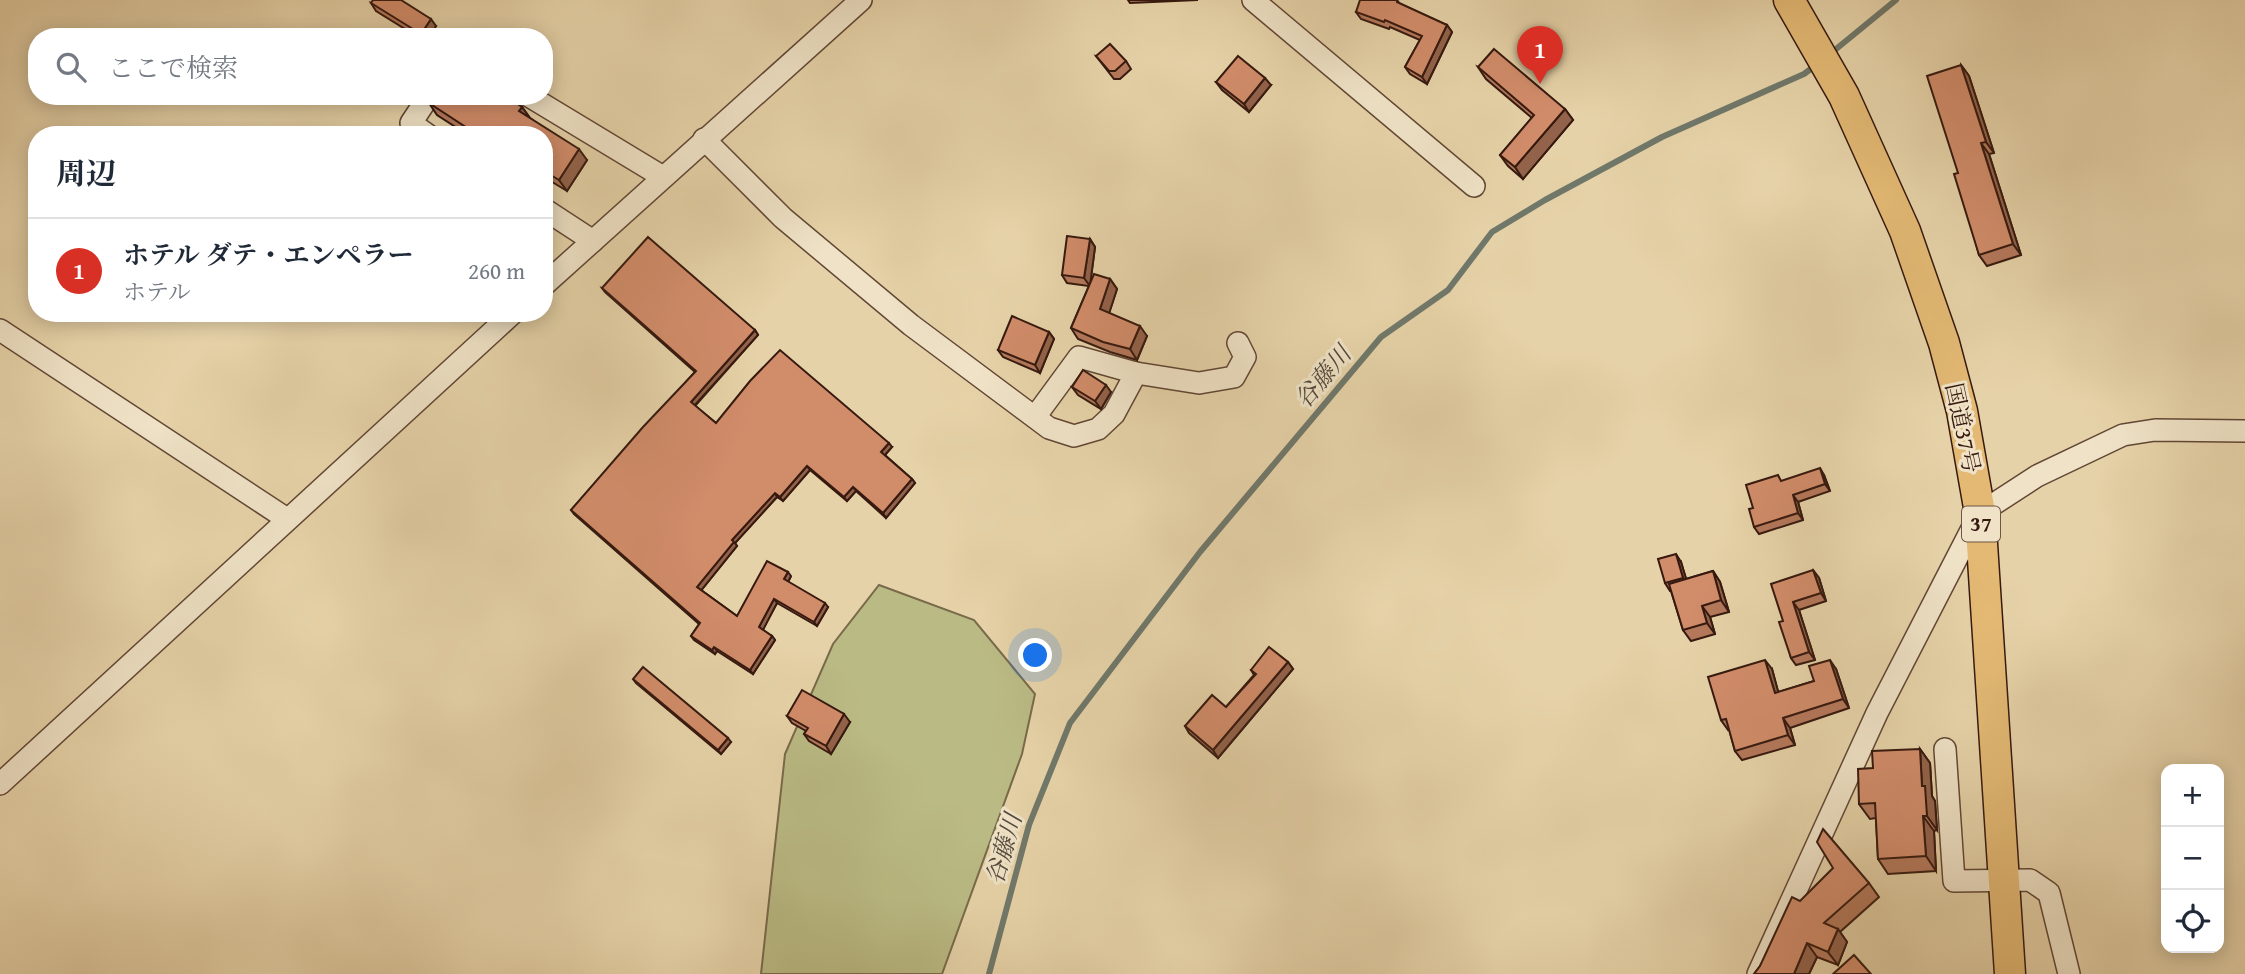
<!DOCTYPE html>
<html lang="ja">
<head>
<meta charset="utf-8">
<style>
  body { margin:0; font-family:"Gentium Book Plus","Noto Serif JP",serif; background:#f2f2f3; color:#1f2937 }
  .controls { position:absolute; right:21px; bottom:21px; display:grid; overflow:hidden; border-radius:14px; box-shadow:0 4px 18px #0003 }
  .controls button { width:63px; height:63px; display:grid; place-items:center; padding:0; border:0; border-bottom:2px solid #e0e1e3; background:#fff; color:#1f2937; font:35px sans-serif }
  .you { position:absolute; left:1036px; top:656px; width:24px; height:24px; margin:-18px; border:5px solid #fff; border-radius:50%; background:#1a73e8; box-shadow:0 0 0 10px #1a73e833 }
  .badge { display:grid; place-items:center; width:46px; height:46px; border-radius:50%; background:#d93025; color:#fff; font-size:23px; font-weight:700 }
  .pin { position:absolute; translate:-50% -58px; filter:drop-shadow(0 2px 4px #0008) }
  .pin::after { content:''; position:absolute; top:37px; width:24px; height:21px; background:inherit; clip-path:polygon(0 0,100% 0,50% 100%) }
  .list { margin:0; padding:0; list-style:none }
  h2 { display:flex; justify-content:space-between; align-items:center; height:91px; margin:0; padding:0 28px; font-size:30px }
  h2 small { font-size:23px; font-weight:400; color:#747a83 }
  .list li { display:grid; grid-template-columns:46px 1fr auto; gap:21px; align-items:center; box-sizing:border-box; height:105px; padding:0 28px; border-top:2px solid #e0e1e3 }
  .list b { display:block; font-size:26px; white-space:nowrap }
  .list p { margin:0; font-size:23px; white-space:nowrap; color:#747a83 }
  .list em { font-size:23px; font-style:normal; color:#747a83 }
  .icon { flex:none; width:38px; height:38px; fill:none; stroke:currentColor; stroke-width:2; stroke-linecap:round; stroke-linejoin:round }
  .map { position:relative; flex:none; width:2245px; height:974px; overflow:hidden }
  .search { position:absolute; background:#fff; box-shadow:0 4px 18px #0003; left:28px; top:28px; width:525px; height:77px; display:flex; align-items:center; gap:18px; box-sizing:border-box; padding:0 24px; border-radius:28px; color:#747a83; font-size:26px }
  .panel { position:absolute; background:#fff; box-shadow:0 4px 18px #0003; left:28px; top:126px; width:525px; height:196px; border-radius:28px }
  .map>svg:first-child { display:block }
  .green { fill:#baba84; stroke:#786a4a; stroke-width:2 }
  .lines { fill:none; stroke-linecap:round; stroke-linejoin:round }
  .stream { stroke:#70786a; stroke-width:6 }
  .minor-casing { stroke:#624735; stroke-width:24 }
  .highway-casing { stroke:#36190f; stroke-width:33 }
  .minor { stroke:#efe2c6; stroke-width:21 }
  .highway { stroke:#e3b974; stroke-width:30 }
  .wall { fill:#b4785b; stroke:#36190f; stroke-width:2 }
  .shaded-wall { fill:#92624a; stroke:#36190f; stroke-width:2 }
  .building { fill:#d18c6a; stroke:#36190f; stroke-width:2 }
  .labels { text-anchor:middle; stroke-width:6; stroke-linejoin:round; paint-order:stroke }
  .shield { fill:#efe2c6; stroke:#6e5546; stroke-width:2 }
  .shield-label { font-size:21px; font-weight:bold; fill:#36190f }
  .street-label { font-size:23px; fill:#36190f; stroke:#efe2c6 }
  .water-label { font-size:24px; font-style:italic; fill:#53493d; stroke:#efe2c6 }
</style>
</head>
<body>
<div class="map">
<svg width="2245" height="974" viewBox="0 0 2245 974">
  <rect width="100%" height="100%" fill="#e6d2a8"/>
  <filter id="stains"><feTurbulence type="fractalNoise" baseFrequency=".00286" numOctaves="4"/><feColorMatrix values="0 0 0 0 .2 0 0 0 0 .09 0 0 0 0 .02 0 0 0 .5 -.17"/></filter>
  <radialGradient id="worn" r=".72"><stop offset=".6" stop-color="#630" stop-opacity="0"/><stop offset="1" stop-color="#630" stop-opacity=".3"/></radialGradient>
  <polygon class="green" points="879,585 974,620 1035,694 1022,754 942,974 761,974 785,754 833,644"/>
  <g class="lines">
    <g class="stream">
      <polyline points="1830,54 1896,0"/>
      <polyline points="989,974 1029,825 1070,723 1200,552 1381,337 1448,290 1492,232 1545,200 1662,137 1804,74 1816,65"/>
    </g>
    <defs>
      <g id="minor">
        <polyline points="1253,0 1474,186"/>
        <polyline points="529,96 663,177"/>
        <polyline points="428,135 411,123 429,96"/>
        <polyline points="704,139 783,218 911,325 1049,428 1074,436 1098,429 1114,414 1136,373 1199,383 1234,377 1245,357 1238,343"/>
        <polyline points="544,209 593,241"/>
        <polyline points="544,285 861,0"/>
        <polyline points="0,330 287,519"/>
        <polyline points="1035,417 1079,357 1136,373"/>
        <polyline points="1945,749 1954,881 2030,880 2049,893 2069,974"/>
        <polyline points="0,784 513,313"/>
        <polyline points="1758,974 1877,713 1980,513 2037,476 2123,435 2155,430 2245,431"/>
      </g>
      <polyline id="highway" points="1789,0 1844,96 1905,231 1944,343 1962,411 1980,513 2010,974"/>
    </defs>
    <use href="#minor" class="minor-casing"/>
    <use href="#highway" class="highway-casing"/>
    <use href="#minor" class="minor"/>
    <use href="#highway" class="highway"/>
  </g>
  <g class="wall">
    <polygon points="1128,0 1198,0 1130,3"/>
    <polygon points="1397,0 1400,4 1447,25 1452,32 1427,84 1410,74 1405,67 1420,40 1390,27 1389,29 1361,19 1356,12"/>
    <polygon points="371,3 436,26 429,37 418,37 376,11"/>
    <polygon points="1096,56 1126,61 1131,69 1120,79 1114,79"/>
    <polygon points="1961,65 1969,76 1994,153 1989,154 2021,255 1987,266 1979,255 1958,173"/>
    <polygon points="1478,67 1565,109 1573,120 1523,179 1508,166 1500,155 1532,118 1486,79"/>
    <polygon points="1216,82 1271,85 1249,112 1222,90"/>
    <polygon points="429,103 522,107 530,118 587,160 567,191 544,177 544,135 468,135 437,115"/>
    <polygon points="1090,239 1095,247 1090,284 1110,279 1117,289 1109,313 1147,336 1137,360 1110,352 1078,339 1071,328 1089,286 1067,283 1062,275"/>
    <polygon points="602,288 755,330 758,335 695,406 716,423 892,447 885,455 912,479 915,483 886,518 856,491 847,501 810,470 783,501 777,497 735,543 737,546 701,590 737,616 791,576 788,582 828,607 817,626 777,603 762,630 772,636 775,640 753,674 717,651 715,654 694,640 691,636 699,624 574,514 571,510 695,372 605,292"/>
    <polygon points="1049,332 1054,339 1040,373 1003,357 998,350"/>
    <polygon points="1072,387 1111,392 1101,409 1078,395"/>
    <polygon points="1824,475 1830,491 1798,502 1803,520 1759,534 1754,527 1753,508"/>
    <polygon points="1681,562 1686,579 1713,571 1720,582 1729,612 1710,617 1715,634 1691,641 1683,630 1671,591 1670,591 1665,583"/>
    <polygon points="1813,570 1819,578 1826,601 1799,610 1815,660 1796,665 1791,658 1783,621"/>
    <polygon points="1288,662 1293,669 1218,758 1189,733 1185,726 1226,707 1254,675 1251,670"/>
    <polygon points="1772,669 1778,692 1814,681 1836,669 1849,708 1790,728 1795,745 1742,760 1735,751 1729,729 1728,730 1721,720"/>
    <polygon points="633,679 731,742 721,754 636,683"/>
    <polygon points="787,716 850,722 831,754 809,741 804,734 806,731 792,723"/>
    <polygon points="1920,749 1930,763 1932,796 1935,801 1937,830 1934,831 1936,871 1888,874 1878,859 1876,818 1870,819 1859,804 1873,768"/>
    <polygon points="1869,883 1879,897 1840,932 1847,942 1838,965 1817,957 1809,974 1754,974 1760,966 1800,901"/>
  </g>
  <g class="shaded-wall">
    <polygon points="431,19 436,26 429,37 422,37 421,34"/>
    <polygon points="1447,25 1452,32 1427,84 1422,77"/>
    <polygon points="1961,65 1969,76 1994,153 1986,142"/>
    <polygon points="1265,78 1271,85 1249,112 1244,104"/>
    <polygon points="522,107 530,118 519,111"/>
    <polygon points="1565,109 1573,120 1523,179 1515,167"/>
    <polygon points="1981,143 1989,154 2021,255 2013,244"/>
    <polygon points="579,149 587,160 567,191 559,180"/>
    <polygon points="1090,239 1095,247 1090,286 1084,278"/>
    <polygon points="1110,279 1117,289 1107,320 1100,309"/>
    <polygon points="1140,326 1147,336 1137,360 1130,349"/>
    <polygon points="755,330 758,335 694,406 691,402"/>
    <polygon points="1049,332 1054,339 1040,373 1035,365"/>
    <polygon points="1106,385 1111,392 1101,409 1095,401"/>
    <polygon points="889,443 892,447 884,456 881,452"/>
    <polygon points="807,466 810,470 783,501 780,497"/>
    <polygon points="1820,468 1824,475 1830,491 1825,484"/>
    <polygon points="912,479 915,483 886,518 883,513"/>
    <polygon points="853,487 856,491 847,501 844,497"/>
    <polygon points="775,493 777,497 735,543 737,546 700,592 697,587 732,540"/>
    <polygon points="1793,495 1798,502 1803,520 1798,513"/>
    <polygon points="1676,554 1681,562 1688,585 1683,578"/>
    <polygon points="1813,570 1819,578 1826,601 1821,593"/>
    <polygon points="1713,571 1720,582 1729,612 1721,600"/>
    <polygon points="788,572 791,576 787,584 784,579"/>
    <polygon points="774,599 777,603 762,632 759,627"/>
    <polygon points="1793,602 1799,610 1815,660 1809,652"/>
    <polygon points="825,603 828,607 817,626 814,622"/>
    <polygon points="1702,606 1710,617 1715,634 1707,623"/>
    <polygon points="772,636 775,640 753,674 750,670"/>
    <polygon points="714,647 717,651 715,654 712,650"/>
    <polygon points="1765,660 1772,669 1781,702 1775,693"/>
    <polygon points="1830,660 1836,669 1849,708 1843,699"/>
    <polygon points="1288,662 1293,669 1218,758 1213,750"/>
    <polygon points="844,714 850,722 831,754 826,746"/>
    <polygon points="1783,718 1790,728 1795,745 1788,735"/>
    <polygon points="728,738 731,742 721,754 718,750"/>
    <polygon points="1920,749 1930,763 1932,796 1935,801 1937,830 1927,816 1922,786"/>
    <polygon points="1923,816 1934,831 1936,871 1926,856"/>
    <polygon points="1838,929 1847,942 1838,965 1828,952"/>
    <polygon points="1807,943 1817,957 1809,974 1794,974"/>
  </g>
  <g class="building">
    <polygon points="373,0 401,0 431,19 421,34 371,3"/>
    <polygon points="1360,0 1397,0 1397,2 1447,25 1422,77 1405,67 1422,36 1385,20 1384,22 1356,12"/>
    <polygon points="1110,44 1126,61 1115,71 1109,71 1096,56"/>
    <polygon points="1494,49 1565,109 1515,167 1500,155 1534,115 1478,67"/>
    <polygon points="1238,56 1265,78 1244,104 1216,82"/>
    <polygon points="1961,65 1986,142 1981,143 2013,244 1979,255 1954,174 1958,173 1927,76"/>
    <polygon points="434,96 506,96 522,107 519,111 579,149 559,180 544,171 544,135 478,135 429,103"/>
    <polygon points="1067,236 1090,239 1084,278 1062,275"/>
    <polygon points="648,237 755,330 691,402 716,423 750,381 780,350 889,443 881,452 912,479 883,513 853,487 844,497 807,466 780,497 775,493 732,540 734,542 697,587 737,616 767,561 788,572 784,579 825,603 814,622 774,599 759,627 772,636 750,670 714,647 712,650 691,636 700,623 571,510 643,427 696,371 602,288"/>
    <polygon points="1094,274 1110,279 1100,309 1140,326 1130,349 1103,342 1071,328"/>
    <polygon points="1012,316 1049,332 1035,365 998,350"/>
    <polygon points="1083,370 1106,385 1095,401 1072,387"/>
    <polygon points="1820,468 1825,484 1793,495 1798,513 1754,527 1749,509 1753,508 1746,485 1778,475 1781,481"/>
    <polygon points="1676,554 1683,578 1665,583 1658,559"/>
    <polygon points="1813,570 1821,593 1793,602 1809,652 1791,658 1779,622 1783,621 1771,584"/>
    <polygon points="1713,571 1721,600 1702,606 1707,623 1683,630 1669,584"/>
    <polygon points="1269,647 1288,662 1213,750 1185,726 1212,695 1226,707 1256,674 1251,670"/>
    <polygon points="1765,660 1775,693 1814,681 1809,666 1830,660 1843,699 1783,718 1788,735 1735,751 1726,719 1721,720 1708,677"/>
    <polygon points="643,667 728,738 718,750 633,679"/>
    <polygon points="802,690 844,714 826,746 804,734 808,728 787,716"/>
    <polygon points="1920,749 1922,786 1925,786 1927,816 1923,816 1926,856 1878,859 1875,803 1859,804 1858,769 1873,768 1872,751"/>
    <polygon points="1823,829 1869,883 1824,923 1838,929 1828,952 1807,943 1794,974 1754,974 1760,966 1792,897 1800,901 1833,868 1817,842"/>
    <polygon points="1854,955 1871,974 1833,974"/>
  </g>
  <g class="labels">
    <rect class="shield" x="1962" y="506.5" width="38" height="35" rx="5"/>
    <g class="shield-label">
      <text x="1981" y="531">37</text>
    </g>
    <g class="street-label">
      <text transform="translate(1963 428) rotate(78)" y="8">国道37号</text>
    </g>
    <g class="water-label">
      <text transform="translate(1323 377) rotate(-50)" y="8">谷藤川</text>
      <text transform="translate(1004 849) rotate(-74)" y="8">谷藤川</text>
    </g>
  </g>
  <rect width="100%" height="100%" filter="url(#stains)"/>
  <rect width="100%" height="100%" fill="url(#worn)"/>
</svg>
<div class="controls">
<button>+</button>
<button>−</button>
<button><svg class="icon" aria-label="locate" viewBox="0 0 24 24"><circle cx="12" cy="12" r="6"/><path d="M12 2v4M12 18v4M2 12h4M18 12h4"/></svg></button>
</div>
<div class="you"></div>
<div class="pin badge" style="left:1540px;top:84px">1</div>
<div class="search"><svg class="icon" aria-label="search" viewBox="0 0 24 24"><circle cx="10" cy="10" r="6"/><path d="M15 15l6 6"/></svg>ここで検索</div>
<section class="panel">
<h2>周辺<small></small></h2>
<ul class="list">
<li><span class="badge">1</span><div><b>ホテル ダテ・エンペラー</b><p>ホテル</p></div><em>260 m</em></li>
</ul>
</section>
</div>
</body>
</html>
